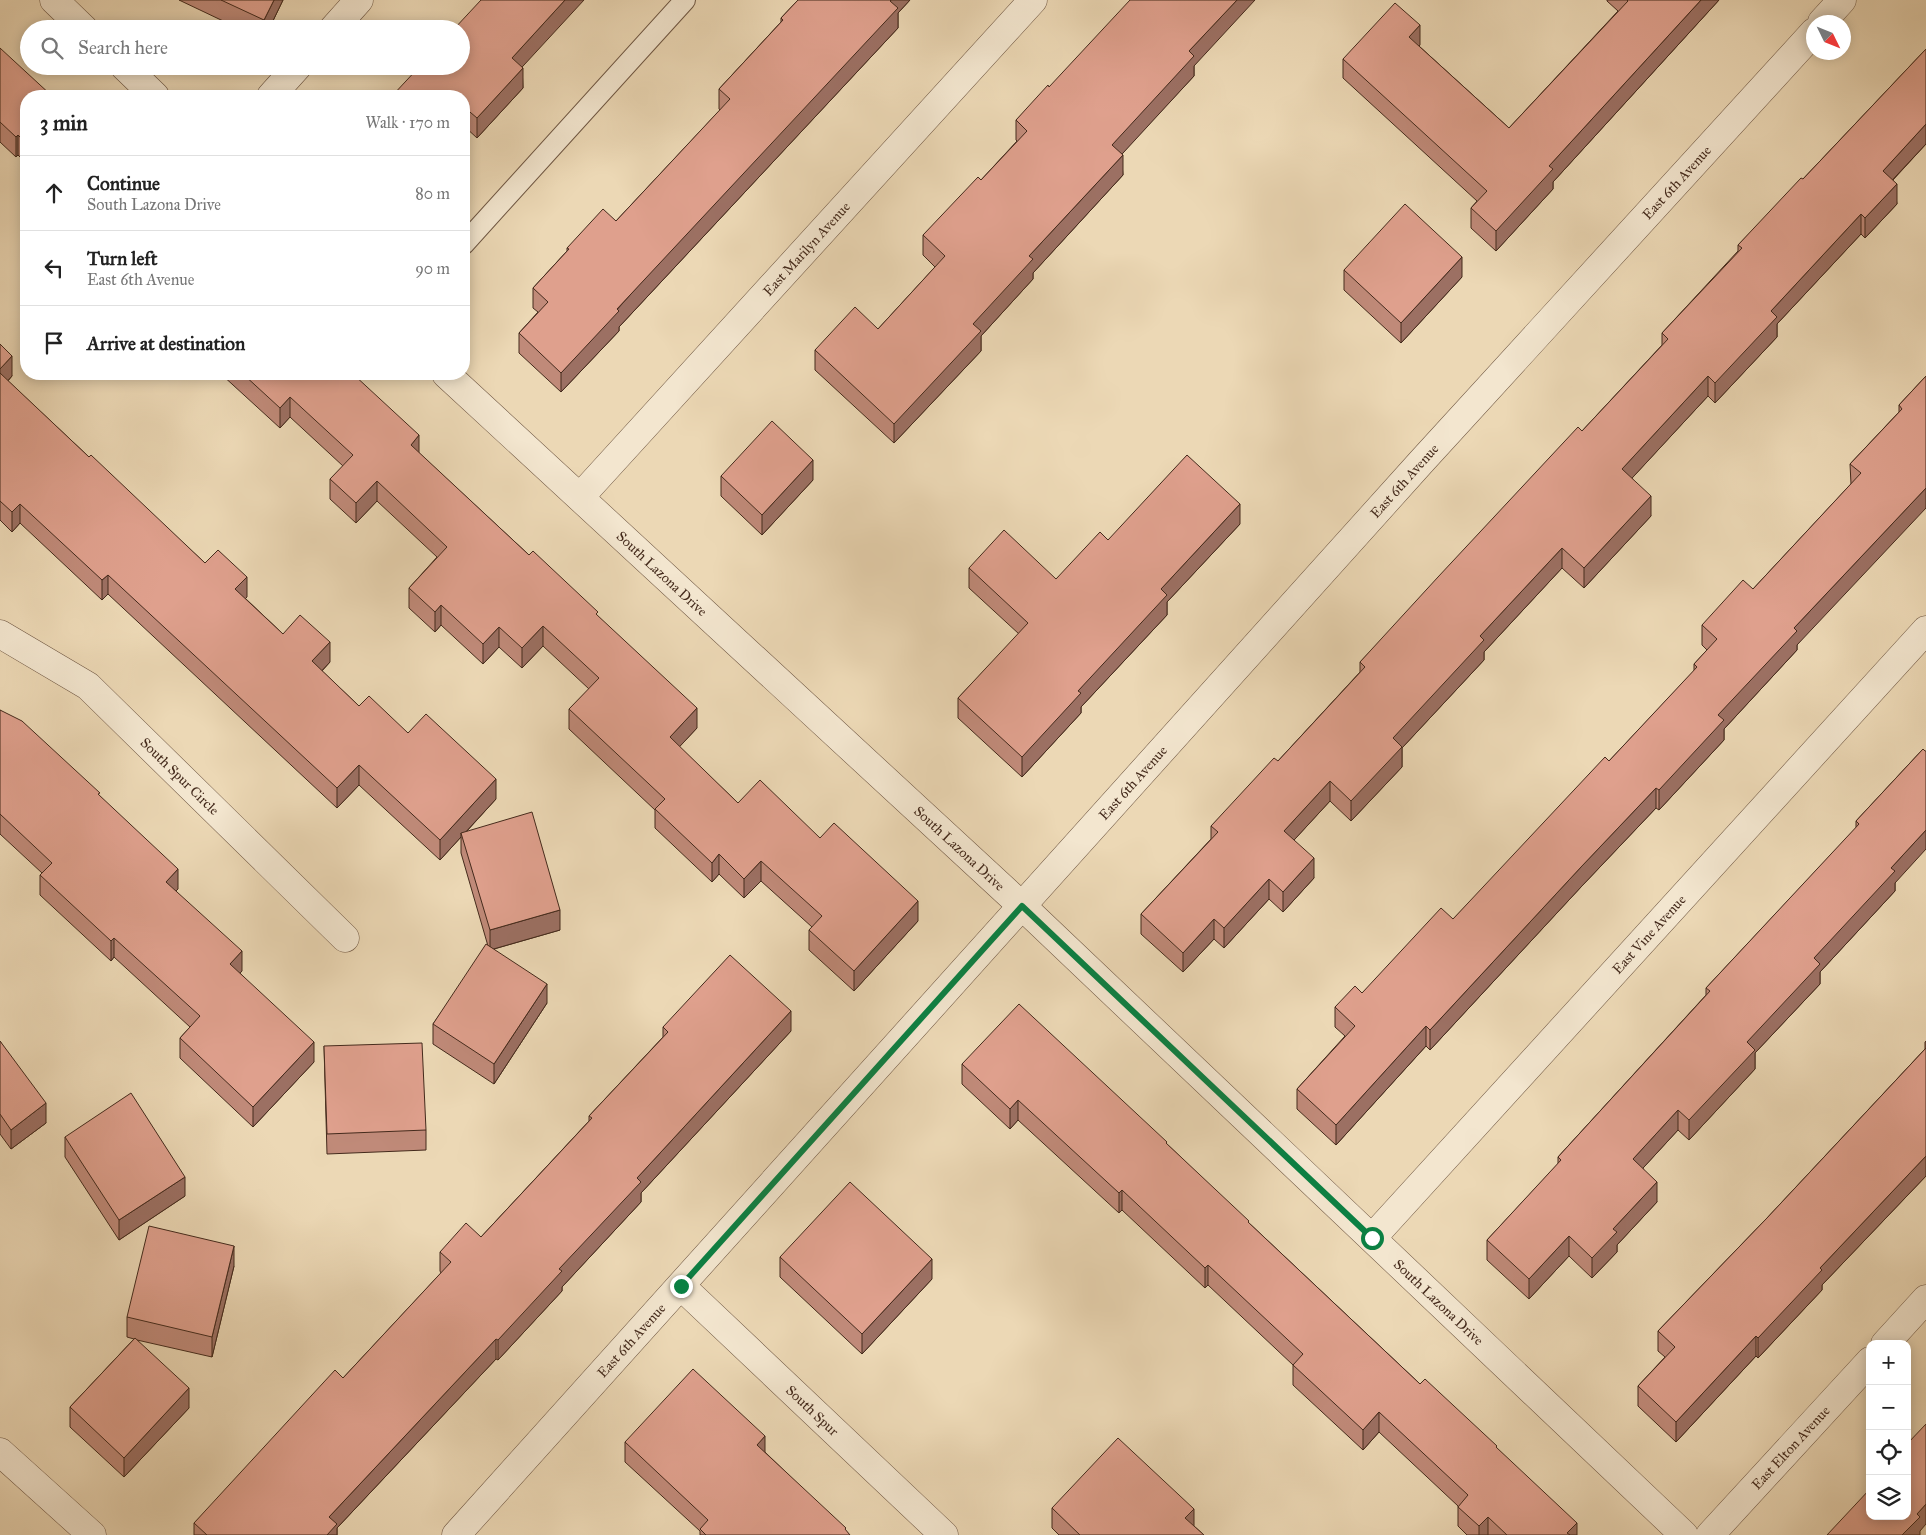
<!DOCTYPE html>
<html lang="en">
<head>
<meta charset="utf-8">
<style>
  body { margin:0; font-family:"IM FELL Great Primer",serif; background:#f2f2f2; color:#222 }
  .controls { position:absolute; right:15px; bottom:15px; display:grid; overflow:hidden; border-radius:10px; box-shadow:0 2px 12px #0003 }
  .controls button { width:45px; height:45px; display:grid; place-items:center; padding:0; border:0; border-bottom:1px solid #e0e0e0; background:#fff; color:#222; font:25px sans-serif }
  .compass { position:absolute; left:1806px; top:15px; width:45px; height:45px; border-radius:50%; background:#fff; box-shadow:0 2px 12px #0003; rotate:133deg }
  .stop { position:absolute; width:15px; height:15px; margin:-11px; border:4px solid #0b8043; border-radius:50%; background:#fff }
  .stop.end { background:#0b8043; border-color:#fff; box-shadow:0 1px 5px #0008 }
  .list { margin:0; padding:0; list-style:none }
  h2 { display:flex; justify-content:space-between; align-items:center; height:65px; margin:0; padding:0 20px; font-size:21px }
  h2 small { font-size:16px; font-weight:400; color:#767676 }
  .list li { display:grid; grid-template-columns:32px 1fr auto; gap:15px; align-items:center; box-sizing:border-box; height:75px; padding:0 20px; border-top:1px solid #e0e0e0 }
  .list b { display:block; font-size:19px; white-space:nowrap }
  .list p { margin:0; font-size:16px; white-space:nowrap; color:#767676 }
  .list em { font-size:16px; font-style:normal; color:#767676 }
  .icon { flex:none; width:28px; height:28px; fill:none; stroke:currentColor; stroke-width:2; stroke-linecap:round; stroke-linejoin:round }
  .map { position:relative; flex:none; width:1926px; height:1535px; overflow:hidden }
  .search { position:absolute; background:#fff; box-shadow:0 2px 12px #0003; left:20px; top:20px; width:450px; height:55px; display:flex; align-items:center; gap:12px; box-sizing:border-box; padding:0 18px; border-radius:28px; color:#767676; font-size:19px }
  .panel { position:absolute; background:#fff; box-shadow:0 2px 12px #0003; left:20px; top:90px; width:450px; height:290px; border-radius:20px }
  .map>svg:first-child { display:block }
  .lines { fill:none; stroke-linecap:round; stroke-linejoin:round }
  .lane-casing { stroke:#6e5642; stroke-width:22 }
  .street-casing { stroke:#6e5642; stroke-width:29 }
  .lane { stroke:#f3e6cf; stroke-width:20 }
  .street { stroke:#f3e6cf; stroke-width:28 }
  .wall { fill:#c08a79; stroke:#442a1c }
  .shaded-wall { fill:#9c7063; stroke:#442a1c }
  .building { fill:#dfa08d; stroke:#442a1c }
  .route { stroke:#0b8043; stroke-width:6 }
  .labels { text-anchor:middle; stroke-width:4; stroke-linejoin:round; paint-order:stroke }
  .street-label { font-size:14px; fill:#442a1c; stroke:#f3e6cf }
</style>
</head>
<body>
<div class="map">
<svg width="1926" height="1535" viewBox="0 0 1926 1535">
  <rect width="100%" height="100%" fill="#ecd8b5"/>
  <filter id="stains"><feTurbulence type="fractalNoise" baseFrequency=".004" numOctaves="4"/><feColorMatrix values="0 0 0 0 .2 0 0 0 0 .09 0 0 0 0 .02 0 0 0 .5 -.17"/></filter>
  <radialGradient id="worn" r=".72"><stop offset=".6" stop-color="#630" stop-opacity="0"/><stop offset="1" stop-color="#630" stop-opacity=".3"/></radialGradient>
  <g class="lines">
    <defs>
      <polyline id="lane" points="464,244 685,0"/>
      <g id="street">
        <polyline points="54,0 84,29"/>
        <polyline points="1822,22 1842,0"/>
        <polyline points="333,29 359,0"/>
        <polyline points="124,66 155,96"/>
        <polyline points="271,96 298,66"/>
        <path id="s1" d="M 446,374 L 1022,906 L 1684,1535"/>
        <path id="s2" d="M 580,497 L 1033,0"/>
        <path id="s3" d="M 0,634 L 88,686 L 345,938"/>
        <path id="s4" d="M 1372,1238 L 1926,630"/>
        <path id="s5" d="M 681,1286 L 944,1535"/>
        <polyline points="1885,1344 1926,1299"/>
        <polyline points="0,1452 92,1535"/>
        <path id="s6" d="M 456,1535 L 1422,461 L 1814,32"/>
        <path id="s7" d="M 1710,1535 L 1870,1361"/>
      </g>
    </defs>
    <use href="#lane" class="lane-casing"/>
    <use href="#street" class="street-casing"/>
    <use href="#lane" class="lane"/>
    <use href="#street" class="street"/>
  </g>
  <g class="wall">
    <polygon points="179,0 283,0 269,29 240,29"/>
    <polygon points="798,0 910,0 898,13 898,28 619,327 619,331 561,392 519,353 519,333 538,312 533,308 533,288 567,251 567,248 616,221 720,110 719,109 719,89 781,22 781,18"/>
    <polygon points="1607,0 1719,0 1553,182 1553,189 1496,251 1471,228 1471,208 1477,201 1343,78 1343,59 1420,45 1419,46 1509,128 1618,11 1607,1"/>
    <polygon points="0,48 26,96 26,163 18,155 16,157 0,142"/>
    <polygon points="1926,49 1926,144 1893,180 1897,204 1865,238 1861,234 1777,324 1777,337 1715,403 1708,396 1632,478 1651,516 1584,588 1562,568 1484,652 1484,660 1402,748 1402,767 1351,821 1330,801 1294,840 1314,878 1283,912 1269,899 1224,948 1214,939 1183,972 1141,934 1141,914 1211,839 1211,826 1278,761 1360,672 1360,662 1582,431 1662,345 1662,333 1738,251 1738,245 1803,179"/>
    <polygon points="1194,66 1194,76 1121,154 1123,175 1033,273 1033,279 981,336 981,351 894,443 815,370 815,350 878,329 935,267 923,255 923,235 981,180 1017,141 1016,140 1016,120 1049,87"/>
    <polygon points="522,67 523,88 477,138 464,126 464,96"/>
    <polygon points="1344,270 1462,277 1401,343 1344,290"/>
    <polygon points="0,344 12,376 8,381 89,457 205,563 247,597 245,598 283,634 330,662 322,671 359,706 408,733 496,799 467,831 560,930 494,949 547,1003 494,1084 433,1044 433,1024 488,946 461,853 461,837 440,860 359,785 337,808 108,594 102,600 20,523 12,532 0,520"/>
    <polygon points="221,374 353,374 419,453 529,555 598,616 697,728 679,747 738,803 820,838 918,921 854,991 809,950 809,930 812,927 761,881 744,898 719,874 712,882 655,828 655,810 569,729 569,709 589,689 543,646 522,668 499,647 483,664 441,625 435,632 409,608 409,588 437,557 377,501 356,523 330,499 330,479 343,466 290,417 280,428"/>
    <polygon points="1926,376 1797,645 1797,650 1724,729 1724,740 1659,810 1656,808 1581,887 1430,1050 1426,1046 1336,1145 1297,1109 1297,1089 1345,1036 1335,1027 1335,1007 1362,993 1453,919 1609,761 1694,671 1694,664 1707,650 1702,645 1702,625 1753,589 1851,484 1850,464 1899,412 1899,405"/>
    <polygon points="721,476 813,480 762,535 721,496"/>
    <polygon points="1240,524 1167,602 1167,615 1081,707 1081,713 1022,777 958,718 958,698 1019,634 969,588 969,568 1056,579 1108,540"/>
    <polygon points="0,710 100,796 178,889 176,891 242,971 240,973 314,1062 253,1127 180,1058 180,1038 190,1027 114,957 111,961 40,895 40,875 42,873 0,834"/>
    <polygon points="1923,749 1895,883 1895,891 1820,972 1820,984 1755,1053 1755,1069 1689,1140 1678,1130 1643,1168 1657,1202 1617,1245 1617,1252 1592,1278 1569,1256 1529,1299 1487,1260 1487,1240 1558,1164 1558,1157 1706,995 1706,988 1856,828 1856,821"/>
    <polygon points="663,1027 791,1031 641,1193 641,1202 562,1287 562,1291 498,1360 496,1359 337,1528 337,1535 194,1535 194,1523 343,1378 441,1273 440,1271 440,1252 481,1237 589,1121 589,1116 663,1037"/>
    <polygon points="0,1041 46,1123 11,1149 0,1134"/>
    <polygon points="1926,1041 1926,1176 1822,1285 1822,1290 1758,1358 1756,1356 1676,1442 1638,1406 1638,1386 1665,1357 1658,1351 1658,1331 1767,1218 1925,1049 1925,1042"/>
    <polygon points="324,1046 426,1130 426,1150 327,1154"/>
    <polygon points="962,1064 1167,1144 1249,1223 1420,1384 1497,1448 1577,1535 1467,1535 1458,1526 1458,1506 1379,1432 1363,1450 1293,1385 1293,1365 1208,1285 1205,1288 1122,1210 1119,1213 1018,1120 1010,1129 962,1084"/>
    <polygon points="65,1137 185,1196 119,1240 65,1157"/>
    <polygon points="780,1257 932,1279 862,1354 780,1277"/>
    <polygon points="234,1266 212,1357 137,1340 189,1408 124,1477 70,1427 70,1407 134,1339 127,1337 127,1317"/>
    <polygon points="625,1442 765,1452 850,1535 700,1535 700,1531 625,1462"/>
    <polygon points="1052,1508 1194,1526 1204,1535 1059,1535 1052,1528"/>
  </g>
  <g class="shaded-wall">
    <polygon points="274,0 283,0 269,29 264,29 264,20"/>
    <polygon points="565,0 584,0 512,78 512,58"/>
    <polygon points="891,0 910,0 898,13 898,28 619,327 619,331 561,392 561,373"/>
    <polygon points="1237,0 1255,0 1194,66 1194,76 1112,165 1112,145 1189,51"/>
    <polygon points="1701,0 1719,0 1553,182 1553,189 1496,251 1496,231 1549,166"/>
    <polygon points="1420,25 1420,45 1409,57 1409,37"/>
    <polygon points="523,68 523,88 477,138 477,118"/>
    <polygon points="1926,124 1926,144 1883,190 1883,171"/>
    <polygon points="18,135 18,155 16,157 16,137"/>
    <polygon points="1123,155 1123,175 1033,273 1033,279 981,336 981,351 894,443 894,424 973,324 1029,256"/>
    <polygon points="1897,184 1897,204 1865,238 1865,218"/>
    <polygon points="1861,214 1861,234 1777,324 1777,337 1715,403 1715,383 1771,311"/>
    <polygon points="1462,257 1462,277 1401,343 1401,323"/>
    <polygon points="12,356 12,376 0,389 0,369"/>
    <polygon points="1708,376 1708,396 1622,489 1622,469"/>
    <polygon points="290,397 290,417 280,428 280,408"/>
    <polygon points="419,435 419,455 411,445"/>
    <polygon points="813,460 813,480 762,535 762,515"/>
    <polygon points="377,481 377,501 356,523 356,503"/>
    <polygon points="1926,488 1926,508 1797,645 1797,650 1724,729 1724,740 1659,810 1659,790 1718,715 1794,628"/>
    <polygon points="1651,496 1651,516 1584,588 1584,568"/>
    <polygon points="20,504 20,523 12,532 12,512"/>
    <polygon points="1240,504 1240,524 1167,602 1167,615 1081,707 1081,713 1022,777 1022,757 1078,691 1161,589"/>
    <polygon points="1562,548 1562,568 1484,652 1484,660 1402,748 1402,767 1351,821 1351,801 1393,738 1480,636"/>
    <polygon points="108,575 108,594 102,600 102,580"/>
    <polygon points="247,577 247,597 235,609 235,589"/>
    <polygon points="441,605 441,625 435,632 435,612"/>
    <polygon points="543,626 543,646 522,668 522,648"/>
    <polygon points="499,627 499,647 483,664 483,644"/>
    <polygon points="330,642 330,662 312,681 312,661"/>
    <polygon points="697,708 697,728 670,757 670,737"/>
    <polygon points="359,765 359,785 337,808 337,788"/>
    <polygon points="496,779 496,799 462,836 461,833 461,837 440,860 440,840"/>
    <polygon points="1330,781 1330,801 1284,851 1284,831"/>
    <polygon points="1656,788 1656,808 1581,887 1430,1050 1430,1030 1581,867"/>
    <polygon points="1926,830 1926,849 1895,883 1895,891 1820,972 1820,984 1755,1053 1755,1069 1689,1140 1689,1120 1747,1042 1814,958 1891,868"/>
    <polygon points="719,854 719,874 712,882 712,863"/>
    <polygon points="1314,858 1314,878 1283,912 1283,892"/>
    <polygon points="761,861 761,881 744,898 744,879"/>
    <polygon points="178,869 178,889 166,901 166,882"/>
    <polygon points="1269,879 1269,899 1224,948 1224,928"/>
    <polygon points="918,901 918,921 854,991 854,971"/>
    <polygon points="560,910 560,930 490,950 490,930"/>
    <polygon points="1214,919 1214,939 1183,972 1183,953"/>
    <polygon points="114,938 114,957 111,961 111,941"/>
    <polygon points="242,951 242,971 230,984 230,964"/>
    <polygon points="547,984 547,1003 494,1084 494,1064"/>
    <polygon points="791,1011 791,1031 641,1193 641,1202 562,1287 562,1291 498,1360 498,1340 559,1269 637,1178"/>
    <polygon points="1426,1026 1426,1046 1336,1145 1336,1125"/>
    <polygon points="314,1042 314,1062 253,1127 253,1107"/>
    <polygon points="1018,1100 1018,1120 1010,1129 1010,1109"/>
    <polygon points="46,1103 46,1123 11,1149 11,1130"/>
    <polygon points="1678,1110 1678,1130 1633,1179 1633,1159"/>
    <polygon points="1926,1156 1926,1176 1822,1285 1822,1290 1758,1358 1758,1338 1820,1268"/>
    <polygon points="185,1177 185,1196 119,1240 119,1220"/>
    <polygon points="1657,1182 1657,1202 1617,1245 1617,1252 1592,1278 1592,1258 1613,1229"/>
    <polygon points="1122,1190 1122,1210 1119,1213 1119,1193"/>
    <polygon points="1569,1236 1569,1256 1529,1299 1529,1279"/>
    <polygon points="234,1246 234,1266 212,1357 212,1337"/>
    <polygon points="932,1259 932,1279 862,1354 862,1334"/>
    <polygon points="1208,1265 1208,1285 1205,1288 1205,1268"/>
    <polygon points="1756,1336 1756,1356 1676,1442 1676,1422"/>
    <polygon points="496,1339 496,1359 337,1528 337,1535 327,1535 329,1517"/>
    <polygon points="189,1388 189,1408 124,1477 124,1458"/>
    <polygon points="1379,1412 1379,1432 1363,1450 1363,1430"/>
    <polygon points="765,1436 765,1456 757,1445"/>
    <polygon points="1926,1504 1926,1524 1920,1531 1920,1535 1902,1535 1917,1514"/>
    <polygon points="1194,1509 1194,1528 1185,1518"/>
    <polygon points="1488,1517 1488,1535 1479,1535 1479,1526"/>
    <polygon points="1577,1523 1577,1535 1567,1535 1567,1533"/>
  </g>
  <g class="building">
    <polygon points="221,0 274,0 264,20"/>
    <polygon points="481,0 565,0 512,58 523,68 477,118 464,107 464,96 392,96 420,66 461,66 461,29 454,29"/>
    <polygon points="798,0 891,0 890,1 898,8 617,309 619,311 561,373 519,333 548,302 533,288 569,249 567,248 603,209 616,221 730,99 719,89 783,20 781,18"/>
    <polygon points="1130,0 1237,0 1189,51 1194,56 1112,145 1123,155 1029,256 1033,259 973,324 981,331 894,424 815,350 855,307 878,329 945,256 923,235 978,177 981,180 1027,131 1016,120 1048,85 1049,87"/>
    <polygon points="1627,0 1701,0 1549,166 1553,169 1496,231 1471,208 1487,191 1343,59 1395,3 1420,25 1409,37 1509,128 1628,1"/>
    <polygon points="0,48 52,96 26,96 26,143 18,135 16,137 0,122"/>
    <polygon points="1926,49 1926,124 1883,171 1897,184 1865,218 1861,214 1771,311 1777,317 1715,383 1708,376 1622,469 1651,496 1584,568 1562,548 1480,636 1484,640 1393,738 1402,747 1351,801 1330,781 1284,831 1314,858 1283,892 1269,879 1224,928 1214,919 1183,953 1141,914 1218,832 1211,826 1274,758 1278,761 1365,667 1360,662 1438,577 1578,427 1582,431 1668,339 1662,333 1742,248 1738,245 1801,178 1803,179"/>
    <polygon points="1405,204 1462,257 1401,323 1344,270"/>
    <polygon points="0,344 12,356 0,369"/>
    <polygon points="0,373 89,457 91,455 205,563 218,550 247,577 235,589 283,634 300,615 330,642 312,661 359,706 369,696 408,733 426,714 496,779 440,840 359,765 337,788 108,575 102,580 20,504 12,512 0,501"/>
    <polygon points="243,374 353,374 419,435 411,445 529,555 533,551 598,612 596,614 697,708 670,737 738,803 760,780 820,838 834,823 918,901 854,971 809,930 822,916 761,861 744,879 719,854 712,863 655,809 665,799 569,709 599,678 543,626 522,648 499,627 483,644 441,605 435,612 409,588 447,547 377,481 356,503 330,479 353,455 290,397 280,408"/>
    <polygon points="1926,376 1926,488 1794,628 1797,631 1718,715 1724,720 1659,790 1656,788 1581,867 1430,1030 1426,1026 1336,1125 1297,1089 1355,1026 1335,1007 1355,986 1362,993 1441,908 1453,919 1605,757 1609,761 1697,667 1694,664 1717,639 1702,625 1743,580 1753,589 1861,473 1850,464 1902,409 1899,405"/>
    <polygon points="772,421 813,460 762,515 721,476"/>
    <polygon points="1187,455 1240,504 1161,589 1167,595 1078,691 1081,693 1022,757 958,698 1028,623 969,568 1004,530 1056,579 1100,532 1108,540"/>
    <polygon points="0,710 22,721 100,793 98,794 178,869 166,882 242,951 230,964 314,1042 253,1107 180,1038 200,1016 114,938 111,941 40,875 52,863 0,814"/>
    <polygon points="1923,749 1925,751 1926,751 1926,830 1891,868 1895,871 1814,958 1820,964 1747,1042 1755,1050 1689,1120 1678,1110 1633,1159 1657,1182 1613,1229 1617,1232 1592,1258 1569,1236 1529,1279 1487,1240 1561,1160 1558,1157 1710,991 1706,988 1859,824 1856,821"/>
    <polygon points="532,812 560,910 490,930 461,833"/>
    <polygon points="486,944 547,984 494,1064 433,1024"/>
    <polygon points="730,955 791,1011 637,1178 641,1182 559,1269 562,1271 498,1340 496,1339 329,1517 337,1524 327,1535 207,1535 194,1523 335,1370 343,1378 451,1262 440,1252 466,1223 481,1237 592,1118 589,1116 668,1032 663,1027"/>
    <polygon points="1019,1004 1167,1142 1166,1143 1249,1221 1248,1222 1420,1384 1425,1379 1497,1446 1496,1447 1577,1523 1567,1533 1570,1535 1507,1535 1488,1517 1479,1526 1458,1507 1468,1495 1379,1412 1363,1430 1293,1365 1303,1354 1208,1265 1205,1268 1122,1190 1119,1193 1018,1100 1010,1109 962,1064"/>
    <polygon points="0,1041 46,1103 11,1130 0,1114"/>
    <polygon points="422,1043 426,1130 327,1134 324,1046"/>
    <polygon points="1926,1048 1926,1156 1820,1268 1822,1270 1758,1338 1756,1336 1676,1422 1638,1386 1675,1347 1658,1331 1767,1218"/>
    <polygon points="131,1093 185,1177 119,1220 65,1137"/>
    <polygon points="850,1182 932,1259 862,1334 780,1257"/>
    <polygon points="149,1226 234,1246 212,1337 127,1317"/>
    <polygon points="135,1338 189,1388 124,1458 70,1407"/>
    <polygon points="693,1369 765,1436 757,1445 846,1528 845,1529 850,1535 706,1535 700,1529 708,1520 625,1442"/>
    <polygon points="1926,1424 1926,1504 1917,1514 1920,1517 1902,1535 1827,1535 1870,1489 1870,1516 1907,1516 1907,1444"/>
    <polygon points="1118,1438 1194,1509 1185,1518 1204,1535 1080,1535 1052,1508"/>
  </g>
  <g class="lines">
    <polyline class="route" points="681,1286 1022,906 1372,1238"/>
  </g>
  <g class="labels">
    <g class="street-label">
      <text dy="5" stroke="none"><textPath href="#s6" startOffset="1822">East 6th Avenue</textPath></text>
      <text dy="5" stroke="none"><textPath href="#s2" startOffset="336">East Marilyn Avenue</textPath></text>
      <text dy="5" stroke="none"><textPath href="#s6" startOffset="1418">East 6th Avenue</textPath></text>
      <text dy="5" stroke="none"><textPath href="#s1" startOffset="294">South Lazona Drive</textPath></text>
      <text dy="5" stroke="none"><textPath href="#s3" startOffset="231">South Spur Circle</textPath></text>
      <text dy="5" stroke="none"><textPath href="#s6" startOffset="1012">East 6th Avenue</textPath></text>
      <text dy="5" stroke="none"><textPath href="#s1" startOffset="699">South Lazona Drive</textPath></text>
      <text dy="5" stroke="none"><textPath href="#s4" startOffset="411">East Vine Avenue</textPath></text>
      <text dy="5" stroke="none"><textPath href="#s1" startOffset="1359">South Lazona Drive</textPath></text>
      <text dy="5" stroke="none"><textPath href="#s6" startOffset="262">East 6th Avenue</textPath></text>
      <text dy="5" stroke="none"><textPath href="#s5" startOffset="181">South Spur</textPath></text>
      <text dy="5" stroke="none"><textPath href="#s7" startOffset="119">East Elton Avenue</textPath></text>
    </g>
  </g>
  <rect width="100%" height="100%" filter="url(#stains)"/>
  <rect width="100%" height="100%" fill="url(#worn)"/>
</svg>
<div class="controls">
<button>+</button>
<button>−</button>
<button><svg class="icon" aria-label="locate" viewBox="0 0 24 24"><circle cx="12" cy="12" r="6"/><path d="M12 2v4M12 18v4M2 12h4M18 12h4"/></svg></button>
<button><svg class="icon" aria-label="layers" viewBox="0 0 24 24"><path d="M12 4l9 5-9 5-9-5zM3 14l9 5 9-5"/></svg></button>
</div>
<svg class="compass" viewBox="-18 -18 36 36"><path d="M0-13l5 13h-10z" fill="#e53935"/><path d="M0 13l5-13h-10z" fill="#767676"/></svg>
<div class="stop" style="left:1372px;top:1238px"></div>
<div class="stop end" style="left:681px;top:1286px"></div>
<div class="search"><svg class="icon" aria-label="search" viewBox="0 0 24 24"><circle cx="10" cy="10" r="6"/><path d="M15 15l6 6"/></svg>Search here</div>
<section class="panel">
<h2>3 min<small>Walk · 170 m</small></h2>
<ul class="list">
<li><svg class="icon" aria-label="ahead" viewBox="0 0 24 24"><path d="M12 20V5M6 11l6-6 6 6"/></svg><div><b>Continue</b><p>South Lazona Drive</p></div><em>80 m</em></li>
<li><svg class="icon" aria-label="left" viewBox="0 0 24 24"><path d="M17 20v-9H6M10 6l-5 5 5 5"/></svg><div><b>Turn left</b><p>East 6th Avenue</p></div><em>90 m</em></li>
<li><svg class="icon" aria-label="arrive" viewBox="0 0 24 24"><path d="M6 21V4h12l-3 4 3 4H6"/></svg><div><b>Arrive at destination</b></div></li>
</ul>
</section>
</div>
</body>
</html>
